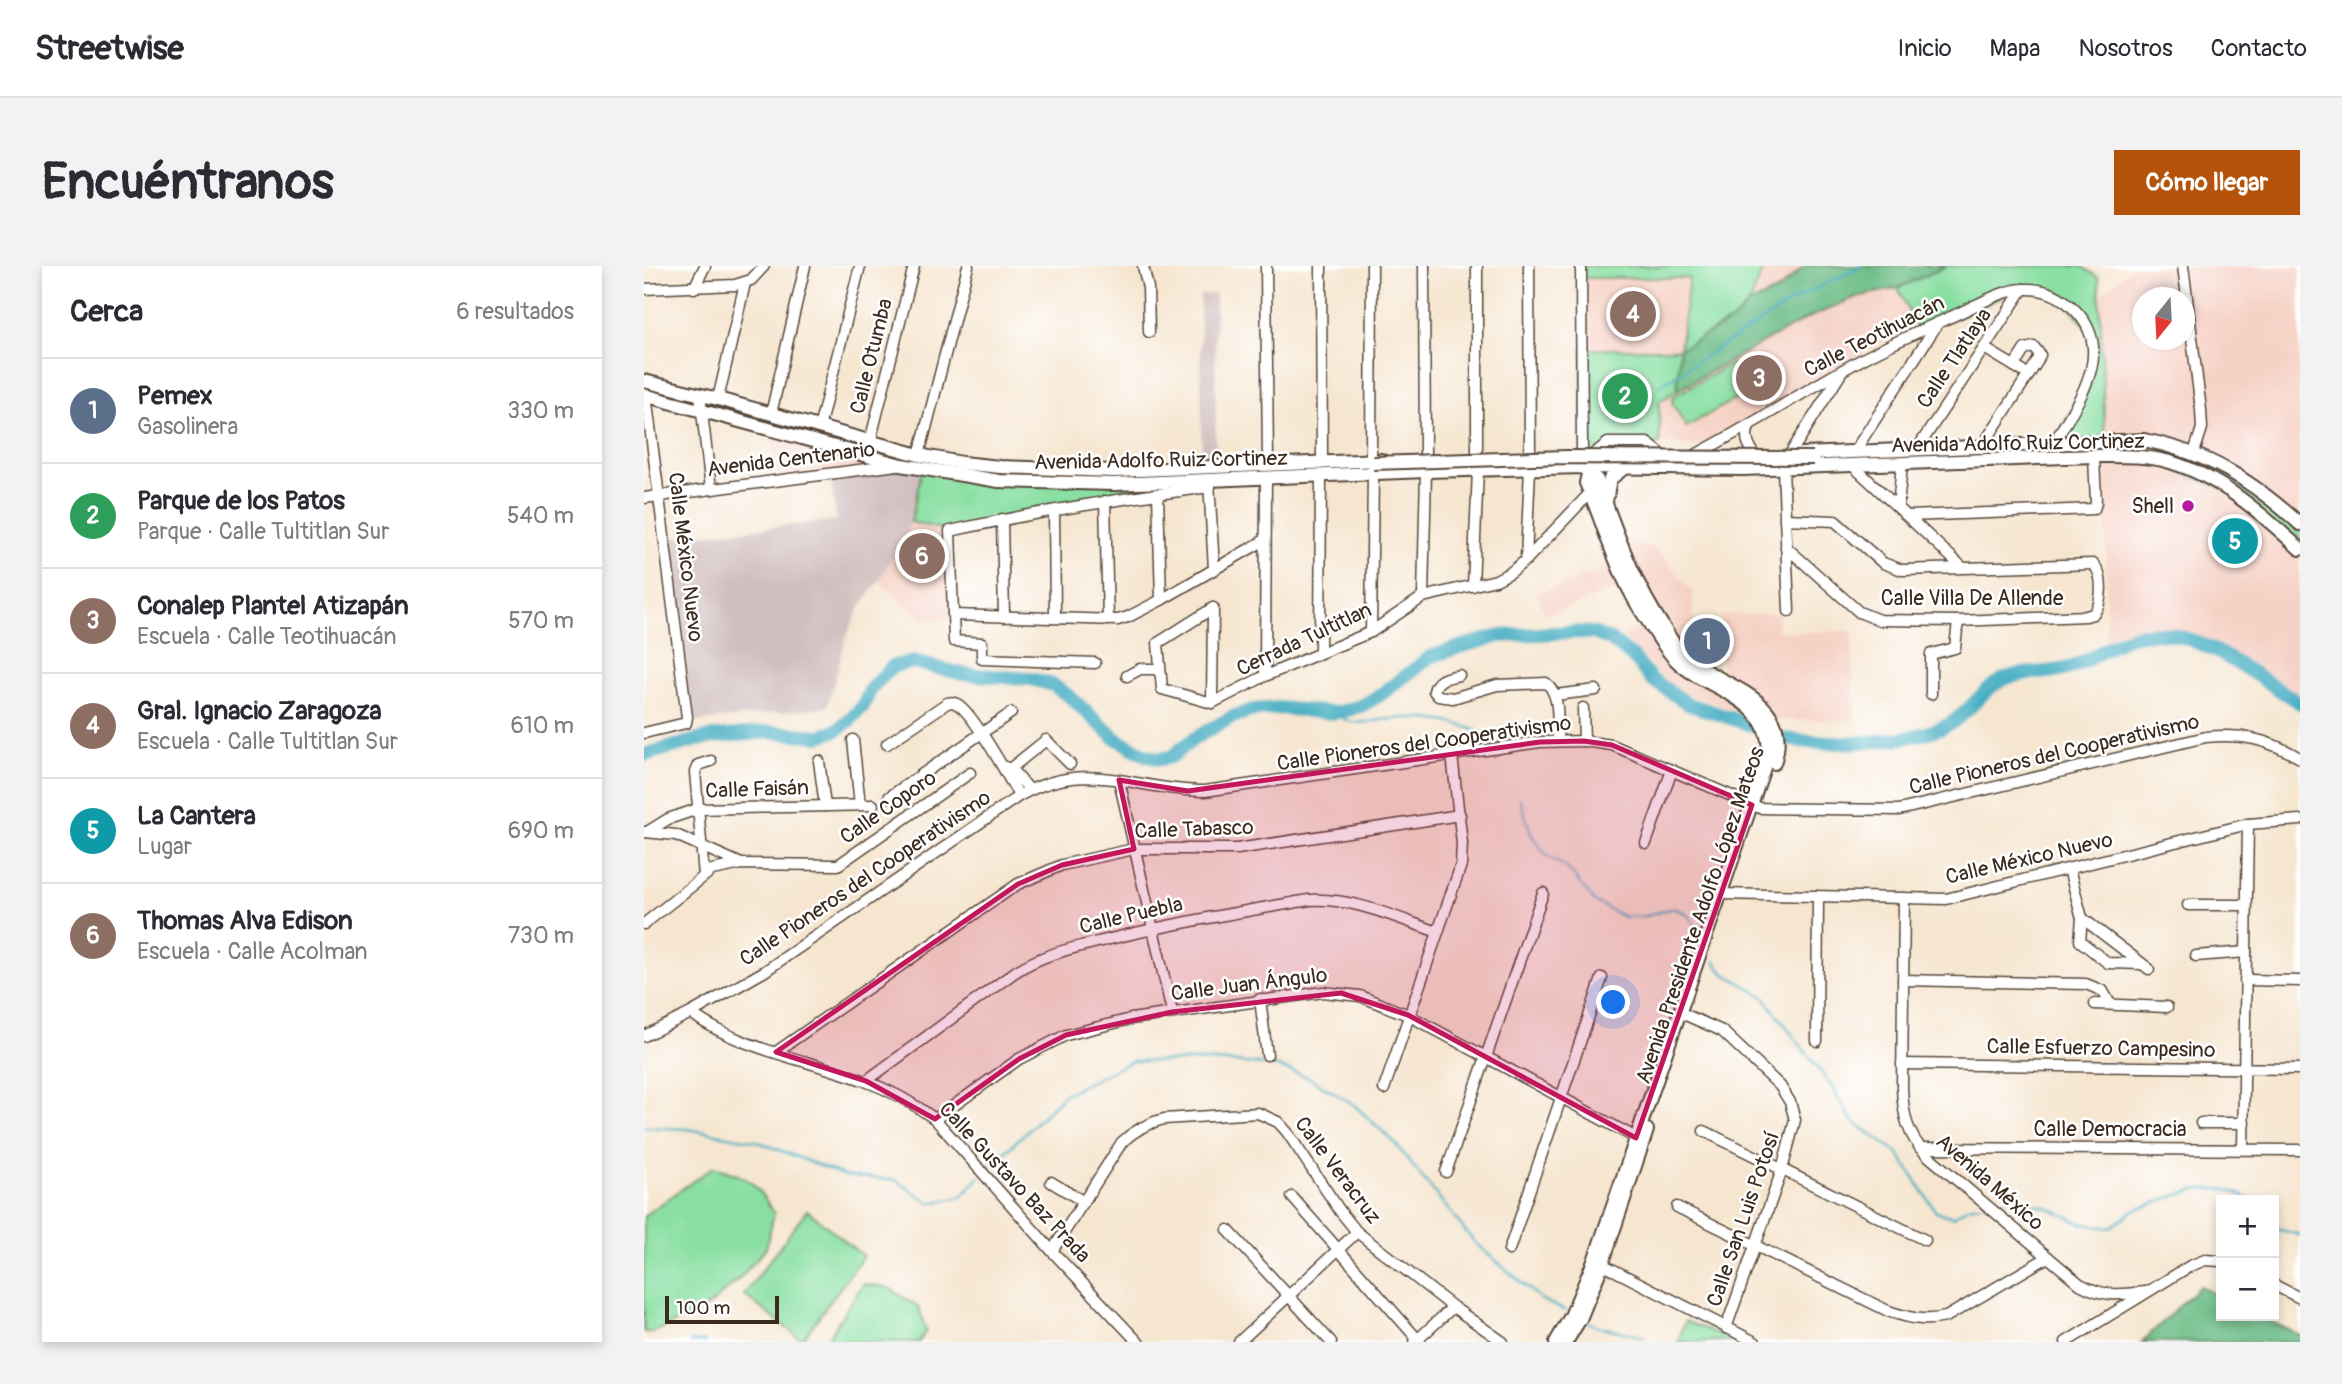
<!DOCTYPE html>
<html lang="es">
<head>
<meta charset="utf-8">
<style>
  body { margin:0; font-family:Pangolin,sans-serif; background:#f2f2f3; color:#2b2b33 }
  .controls { position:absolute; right:21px; bottom:21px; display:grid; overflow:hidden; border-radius:0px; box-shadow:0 4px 10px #0003 }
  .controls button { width:63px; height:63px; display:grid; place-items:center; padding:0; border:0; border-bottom:2px solid #e1e1e2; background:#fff; color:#2b2b33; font:35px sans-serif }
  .compass { position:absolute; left:1488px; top:21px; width:63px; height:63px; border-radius:50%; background:#fff; box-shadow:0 4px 10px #0003; rotate:198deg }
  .scale { position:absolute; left:21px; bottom:18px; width:114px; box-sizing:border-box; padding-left:7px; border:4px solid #3b2a1e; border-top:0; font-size:19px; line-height:24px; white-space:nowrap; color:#3b2a1e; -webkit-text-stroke:5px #fff; paint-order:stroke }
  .you { position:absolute; left:970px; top:737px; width:24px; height:24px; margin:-18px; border:5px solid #fff; border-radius:50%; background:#1a73e8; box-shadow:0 0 0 10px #1a73e833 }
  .badge { display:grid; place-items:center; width:46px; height:46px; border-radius:50%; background:#b45309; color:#fff; font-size:23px; font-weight:700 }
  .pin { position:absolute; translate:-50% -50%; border:4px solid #fff; box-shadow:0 2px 7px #0006 }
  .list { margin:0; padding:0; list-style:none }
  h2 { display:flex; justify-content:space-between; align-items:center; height:91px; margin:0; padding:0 28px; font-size:30px }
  h2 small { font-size:23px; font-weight:400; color:#7c7c81 }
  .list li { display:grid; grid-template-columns:46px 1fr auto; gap:21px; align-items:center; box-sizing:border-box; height:105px; padding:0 28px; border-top:2px solid #e1e1e2 }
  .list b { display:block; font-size:26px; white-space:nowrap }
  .list p { margin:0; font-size:23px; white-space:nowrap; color:#7c7c81 }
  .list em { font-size:23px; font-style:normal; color:#7c7c81 }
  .map { position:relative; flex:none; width:1656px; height:1076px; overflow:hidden; border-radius:0px }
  header { display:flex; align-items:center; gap:42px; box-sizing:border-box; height:98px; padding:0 35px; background:#fff; border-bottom:2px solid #e1e1e2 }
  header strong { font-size:33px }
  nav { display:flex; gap:38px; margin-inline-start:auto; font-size:24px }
  .intro { display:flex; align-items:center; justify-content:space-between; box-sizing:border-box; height:168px; padding:0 42px }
  h1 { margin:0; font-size:49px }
  .button { padding:18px 32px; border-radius:0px; background:#b45309; color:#fff; font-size:24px; font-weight:700 }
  main { display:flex; gap:42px; padding:0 42px }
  aside { flex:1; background:#fff; border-radius:0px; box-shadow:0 4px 10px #0003 }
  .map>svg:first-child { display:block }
  .built { fill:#f6d1c5; fill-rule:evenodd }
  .industrial { fill:#d1bfbf }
  .green { fill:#89dfa2; stroke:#628460; stroke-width:2 }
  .forest { fill:#6ebe88; stroke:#547453; stroke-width:2 }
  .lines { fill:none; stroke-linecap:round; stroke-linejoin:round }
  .stream { stroke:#42acc1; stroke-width:2.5 }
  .river { stroke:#42acc1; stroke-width:14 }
  .minor-casing { stroke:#574639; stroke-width:13 }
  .major-casing { stroke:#574639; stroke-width:16 }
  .minor { stroke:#fff; stroke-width:10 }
  .major { stroke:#fff; stroke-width:12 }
  .major-bridge-casing { stroke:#574639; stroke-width:16; stroke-linecap:butt }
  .major-bridge { stroke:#fff; stroke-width:12 }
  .marked { fill:#c2185b; fill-opacity:0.2; stroke:#c2185b; stroke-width:5; stroke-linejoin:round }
  .poi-dot { fill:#b5179e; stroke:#fff; stroke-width:2.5 }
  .labels { text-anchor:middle; stroke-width:5; stroke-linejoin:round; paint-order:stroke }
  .street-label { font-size:21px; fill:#3b2a1e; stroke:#fff }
  .poi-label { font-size:21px; fill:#3b2a1e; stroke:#fff; text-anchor:end }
</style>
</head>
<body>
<header>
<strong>Streetwise</strong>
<nav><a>Inicio</a><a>Mapa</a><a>Nosotros</a><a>Contacto</a></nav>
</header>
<div class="intro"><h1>Encuéntranos</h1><a class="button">Cómo llegar</a></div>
<main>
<aside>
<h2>Cerca<small>6 resultados</small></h2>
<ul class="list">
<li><span class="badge" style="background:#5c6f8a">1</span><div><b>Pemex</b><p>Gasolinera</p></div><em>330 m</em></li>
<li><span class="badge" style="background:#2e9e5b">2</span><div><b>Parque de los Patos</b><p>Parque · Calle Tultitlan Sur</p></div><em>540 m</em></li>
<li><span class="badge" style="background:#8d6e63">3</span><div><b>Conalep Plantel Atizapán</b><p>Escuela · Calle Teotihuacán</p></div><em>570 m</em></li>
<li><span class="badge" style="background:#8d6e63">4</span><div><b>Gral. Ignacio Zaragoza</b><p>Escuela · Calle Tultitlan Sur</p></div><em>610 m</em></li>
<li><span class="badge" style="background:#0f9aa8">5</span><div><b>La Cantera</b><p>Lugar</p></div><em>690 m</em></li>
<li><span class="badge" style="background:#8d6e63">6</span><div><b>Thomas Alva Edison</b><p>Escuela · Calle Acolman</p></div><em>730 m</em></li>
</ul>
</aside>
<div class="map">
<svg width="1656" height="1076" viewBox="0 0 1656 1076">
  <rect width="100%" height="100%" fill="#fff"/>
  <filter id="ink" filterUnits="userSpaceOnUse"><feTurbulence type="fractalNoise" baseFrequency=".0143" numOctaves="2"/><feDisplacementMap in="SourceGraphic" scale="14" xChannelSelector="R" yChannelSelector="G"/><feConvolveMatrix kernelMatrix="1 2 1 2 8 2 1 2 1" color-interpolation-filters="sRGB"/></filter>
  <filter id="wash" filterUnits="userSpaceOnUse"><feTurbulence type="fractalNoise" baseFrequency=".00686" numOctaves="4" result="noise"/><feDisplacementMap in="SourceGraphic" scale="28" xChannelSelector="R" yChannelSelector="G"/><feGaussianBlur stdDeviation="1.57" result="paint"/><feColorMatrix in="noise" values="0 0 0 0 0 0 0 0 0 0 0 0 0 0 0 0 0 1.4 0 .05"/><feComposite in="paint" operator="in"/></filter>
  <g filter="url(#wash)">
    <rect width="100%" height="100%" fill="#f6e6d0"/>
    <g class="built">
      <polygon points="1120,0 1160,0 1135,24 1106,37"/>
      <path d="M 1490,0 L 1656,0 L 1656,437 L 1569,384 L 1527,368 L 1502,367 L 1478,372 L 1462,383 L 1462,190 L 1455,31 ZM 1498,32 L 1540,32 L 1540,74 L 1498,74 Z"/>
      <polygon points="1045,11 1036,83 938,83 937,12"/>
      <polygon points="1254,22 1270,58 1056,180 1016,178 1015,135 1164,52 1212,31"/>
      <polygon points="126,163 257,199 134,215"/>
      <polygon points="267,256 306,265 309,353 281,355 269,347 235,315"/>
      <polygon points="977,278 1009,281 1049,325 1051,398 1043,393"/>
      <polygon points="974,298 983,319 902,350 892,328"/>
      <polygon points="1134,348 1134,366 1208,365 1210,454 1127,454 1078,413 1077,349"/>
      <polygon points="1004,356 1114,452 1038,427 1022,415 979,370"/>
    </g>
    <g class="industrial">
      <polygon points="571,28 572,200 558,200 556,29"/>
      <polygon points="258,199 278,203 267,256 235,315 216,341 203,369 183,441 42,457 20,273 193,254 185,208"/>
    </g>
    <g class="green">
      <polygon points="937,0 1120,0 1106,37 1089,54 1036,83 1033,124 1015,136 1016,178 961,187 938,187 938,83 1036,83 1045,12 937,12"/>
      <polygon points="1303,0 1437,0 1455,12 1461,175 1409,179 1448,104 1446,65 1419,33 1379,23 1274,65 1254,22"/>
      <polygon points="1089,97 1102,127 1042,161 1028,136 1030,130"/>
      <polygon points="1500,174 1581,201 1656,258 1656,283 1586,225 1499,191"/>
      <polygon points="278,203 344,214 565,214 306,265 267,256"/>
      <path d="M 69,901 C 104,910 111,915 130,947 L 122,982 L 96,1012 L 65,1040 L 11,1066 L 0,1066 L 0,950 Z"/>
      <polygon points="163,944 219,990 158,1074 100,1029"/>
      <polygon points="219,1018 243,1021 275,1041 282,1065 275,1076 181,1076"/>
      <polygon points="1041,1055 1093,1075 1034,1076"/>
    </g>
    <g class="forest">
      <polygon points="1160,0 1303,0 1254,22 1212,31 1164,52 1033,124 1036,83 1089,54 1106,37 1135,24"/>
      <polygon points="1556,1020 1577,1031 1577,1050 1614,1050 1656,1069 1656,1076 1498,1076"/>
    </g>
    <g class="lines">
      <g class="stream">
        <polyline points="1015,120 1155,31 1217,0"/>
        <path d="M 689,447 C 695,450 702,454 708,456 C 722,458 733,454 746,453 C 774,450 825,455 845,473"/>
        <polyline points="876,533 887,568 902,589 923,602 951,636 980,651 1002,650 1029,642 1042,647 1054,663"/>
        <polyline points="1071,695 1078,706 1120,731 1188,821 1208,855 1254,887 1292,946 1309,951 1324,941 1336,939"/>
        <polyline points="0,861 44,863 112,875 202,910 252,914 286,937 317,931 336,911"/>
        <polyline points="341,906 421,828 488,795 569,795 627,799 664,811 709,838 749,875 832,978 898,1034 922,1045"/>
        <polyline points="1346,937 1369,933 1405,942 1439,958 1466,962 1490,944 1552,923 1581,923 1599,929 1605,934"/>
        <polyline points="1630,957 1636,964 1656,969"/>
        <polyline points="942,1055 952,1060 1001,1071"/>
        <polyline points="46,1076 61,1076"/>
      </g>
      <g class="river">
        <path d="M 1142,473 C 1183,480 1269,478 1305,458 C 1326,447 1337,424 1358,414 C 1380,403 1408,410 1431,400 C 1468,383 1478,363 1524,368 C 1564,373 1621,416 1656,437"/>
        <polyline points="0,489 53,474 70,471 125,466 176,470 193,464 205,455 219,440 227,422 249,400 269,396 319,408 387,413 409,419 426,431 471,472 501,489 516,493 527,491 551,472 588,451 609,444 636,442 689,447 704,444 719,439 739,427 786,391 819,380 855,370 931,366 949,367 967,374 989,391 1007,413 1044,438 1108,459"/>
      </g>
    </g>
  </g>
  <g filter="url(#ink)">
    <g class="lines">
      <defs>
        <g id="minor">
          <polyline points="499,0 504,22 505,66"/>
          <polyline points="622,0 624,198"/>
          <polyline points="677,0 678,196"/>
          <polyline points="780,0 781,192"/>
          <polyline points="833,0 833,190"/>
          <polyline points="885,0 886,188"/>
          <polyline points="937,0 938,187"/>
          <polyline points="1539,0 1557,144 1558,162 1550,187"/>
          <polyline points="50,22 61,0"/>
          <polyline points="0,23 91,19 107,14 120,0"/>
          <polyline points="1340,82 1385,109"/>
          <polyline points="56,129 67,223"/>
          <polyline points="74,133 101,17"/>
          <polyline points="127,148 161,0"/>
          <path d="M 1105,161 C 1100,172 1105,180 1111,189"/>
          <polyline points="175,162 216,0"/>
          <polyline points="1337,182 1393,96 1396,89 1390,81 1381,83 1370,100"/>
          <polyline points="1273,183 1379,23"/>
          <polyline points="1210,186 1294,57"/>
          <polyline points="951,187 964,177 1003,177 1016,187"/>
          <path d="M 1053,188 C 1108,159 1160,125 1215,95 C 1246,78 1278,64 1311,49 C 1332,40 1357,24 1380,23 C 1401,22 1418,30 1432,45 C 1473,88 1431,138 1409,179"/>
          <polyline points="1146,188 1196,109"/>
          <polyline points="275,189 324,0"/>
          <polyline points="225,191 226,176 270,0"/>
          <polyline points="727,194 728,0"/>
          <polyline points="1208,199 1318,301"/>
          <polyline points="1139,202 1145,345"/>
          <polyline points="565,215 570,303"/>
          <polyline points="514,228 517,334"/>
          <polyline points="0,232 253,199"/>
          <polyline points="461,235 464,354"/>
          <polyline points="1254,241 1258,198"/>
          <polyline points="410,245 411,351"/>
          <polyline points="1264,250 1450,243 1452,237 1450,190"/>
          <polyline points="358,253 360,351"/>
          <path d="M 1141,253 L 1191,255 L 1239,297 L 1258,304 L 1449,298 C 1460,308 1459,338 1449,348 L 1442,350 L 1314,355 L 1235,354 L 1215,346 L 1142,281"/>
          <polyline points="882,294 886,202"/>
          <polyline points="829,320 834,204"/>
          <polyline points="779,331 782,205"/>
          <polyline points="569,342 514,377 518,423 568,437 621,410 727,366 779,331 852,314 867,306 882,294 946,227"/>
          <polyline points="309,349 474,354 484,351 517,334 621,274"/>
          <polyline points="727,366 729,208"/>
          <polyline points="676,386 677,210"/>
          <path d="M 451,397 L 338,393 L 338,377 L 310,375 L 306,265 C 392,246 479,232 566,221"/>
          <path d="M 815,409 C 803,412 793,412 790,425 L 794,430 L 809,432 L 853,419 L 902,417 C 917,428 913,457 914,475"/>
          <polyline points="483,410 496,403 513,403 515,406"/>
          <polyline points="621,410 622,212"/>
          <polyline points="1287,428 1287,388 1311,382 1314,355"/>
          <polyline points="911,429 952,424"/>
          <polyline points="568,437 569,342"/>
          <polyline points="939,442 940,475"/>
          <polyline points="0,467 42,457 43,451 2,129"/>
          <polyline points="209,474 216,539"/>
          <path d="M 243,478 L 303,437 C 308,436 309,436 313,438 C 329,446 365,512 375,530"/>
          <polyline points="175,495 181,540"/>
          <polyline points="361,501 367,503 386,524"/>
          <polyline points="362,506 402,474 426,498"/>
          <polyline points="475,514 528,746"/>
          <polyline points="245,531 367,447"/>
          <polyline points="1,566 32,569 95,597"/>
          <polyline points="3,566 24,553 54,543 229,539"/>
          <polyline points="1002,577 1028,504"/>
          <polyline points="1425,603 1438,652 1436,675 1464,697 1498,698"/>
          <polyline points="60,610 51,506 54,499 67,495"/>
          <polyline points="1076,628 1302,633 1604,558 1656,554"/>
          <path d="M 1260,632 L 1258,822 C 1259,848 1263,869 1282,888 L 1436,1018 C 1460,1031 1474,1029 1501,1026"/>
          <polyline points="1544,639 1602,639"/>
          <polyline points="1438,652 1505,703"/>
          <polyline points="0,658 68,604 98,598 194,599 326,507"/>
          <polyline points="1552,690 1602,686"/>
          <polyline points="1259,714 1442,718 1459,725 1466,738"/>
          <polyline points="1601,714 1656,715"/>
          <polyline points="616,733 623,789"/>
          <polyline points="1451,738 1523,741"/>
          <polyline points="1035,746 1078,765 1136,820 1146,836 1151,854 1138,904 1082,1062"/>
          <path d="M 47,747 C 96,784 163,793 221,815 C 246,824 269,837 291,853 L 408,985 L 494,1076"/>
          <path d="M 0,770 L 47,747 L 121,705 L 375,530 C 445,491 490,525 561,525 L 896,476 L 940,475 L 968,479 L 1116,542 L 1255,544 L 1562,471 C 1598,467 1625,474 1656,492"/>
          <polyline points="1173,775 1174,631"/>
          <polyline points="132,786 374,618 418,599 490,583 593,583 816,549"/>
          <polyline points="1258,798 1656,803"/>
          <path d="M 222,815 L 371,706 C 399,688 429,682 462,674 C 529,657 597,646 665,634 C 709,631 752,652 794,666"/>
          <polyline points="740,823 817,599 818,577 808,489"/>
          <polyline points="291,853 375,793 422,769 487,753 679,726 716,730 764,749 996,874"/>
          <polyline points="1557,857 1600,857"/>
          <polyline points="1060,865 1281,974"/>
          <polyline points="1276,882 1656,884"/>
          <polyline points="1599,882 1604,558"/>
          <polyline points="802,906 899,627"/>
          <polyline points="407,916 440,936"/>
          <polyline points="648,931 776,1076"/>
          <path d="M 1033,941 L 1244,1045 C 1265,1052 1280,1056 1302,1051 L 1404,991"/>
          <polyline points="584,964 687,1076"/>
          <polyline points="865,984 958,712"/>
          <path d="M 408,985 L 478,876 C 491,864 503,857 520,853 L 614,847 L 634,856 L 643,866 L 696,945 L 713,966 L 809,1041 L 859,1076"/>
          <polyline points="954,996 1111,1076"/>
          <polyline points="1630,1019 1656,1032"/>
          <polyline points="595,1076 713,966"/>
          <polyline points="771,1076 809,1041"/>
          <polyline points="1422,1076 1546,1000 1561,994 1577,995"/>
        </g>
        <g id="major">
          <polyline points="0,115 74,133 275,189 318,197 356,201 470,205 737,194"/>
          <path d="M 0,129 L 257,199 L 355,215 L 470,218 L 782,205 L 939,201 L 1099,203 L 1450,190 C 1475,190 1502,189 1526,196 C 1577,211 1618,248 1656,283"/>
          <path d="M 1158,188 L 1500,174 C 1565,187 1607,214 1656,258"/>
          <path d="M 940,202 L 953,214 C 973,266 987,312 1018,359 C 1025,371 1033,384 1044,393 C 1079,422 1151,432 1130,497"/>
          <polyline points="962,236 966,213 980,202"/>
          <path d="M 912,1076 L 927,1050 L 950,995 L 1125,487 C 1125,429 1064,426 1032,394 C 1023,385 1016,374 1009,363 C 1002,351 993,340 987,327 C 968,292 958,253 942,217 L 944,208 L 953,197"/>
          <polyline points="922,1076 936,1053 958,999 1003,864"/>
        </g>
      </defs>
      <use href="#minor" class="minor-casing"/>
      <use href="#major" class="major-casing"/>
      <use href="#minor" class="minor"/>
      <use href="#major" class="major"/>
      <defs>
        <polyline id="major-bridge" points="729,197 923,191 1169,192"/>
      </defs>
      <use href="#major-bridge" class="major-bridge-casing"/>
      <use href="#major-bridge" class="major-bridge"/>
    </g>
  </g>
  <path class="marked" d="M 940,475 L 968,479 L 1108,539 L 992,872 L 764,749 L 697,727 L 528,746 L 422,769 L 375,793 L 291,853 L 222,815 L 132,786 L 374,618 L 418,599 L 490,583 L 475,514 L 544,525 L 896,476 Z"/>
  <circle class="poi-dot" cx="1544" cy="240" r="7"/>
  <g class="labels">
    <g class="street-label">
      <text transform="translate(1230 70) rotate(-27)" y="7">Calle Teotihuacán</text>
      <text transform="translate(227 90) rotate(-76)" y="7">Calle Otumba</text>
      <text transform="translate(1310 92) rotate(-56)" y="7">Calle Tlatlaya</text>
      <text transform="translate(1374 177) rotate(-1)" y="7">Avenida Adolfo Ruiz Cortinez</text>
      <text transform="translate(147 193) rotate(-7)" y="7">Avenida Centenario</text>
      <text transform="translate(517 194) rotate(-1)" y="7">Avenida Adolfo Ruiz Cortinez</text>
      <text transform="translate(42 291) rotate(83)" y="7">Calle México Nuevo</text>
      <text x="1328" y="339">Calle Villa De Allende</text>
      <text transform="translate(660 373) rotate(-25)" y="7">Cerrada Tultitlan</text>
      <text transform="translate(780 477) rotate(-8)" y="7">Calle Pioneros del Cooperativismo</text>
      <text transform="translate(1410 488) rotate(-13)" y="7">Calle Pioneros del Cooperativismo</text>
      <text transform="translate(113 523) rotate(-2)" y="7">Calle Faisán</text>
      <text transform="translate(244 541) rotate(-35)" y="7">Calle Coporo</text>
      <text transform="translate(550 563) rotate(-2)" y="7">Calle Tabasco</text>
      <text transform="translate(1385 592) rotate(-13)" y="7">Calle México Nuevo</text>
      <text transform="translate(221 612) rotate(-34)" y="7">Calle Pioneros del Cooperativismo</text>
      <text transform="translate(487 649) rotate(-13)" y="7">Calle Puebla</text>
      <text transform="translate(1056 649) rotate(-71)" y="7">Avenida Presidente Adolfo López Mateos</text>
      <text transform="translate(605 718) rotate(-7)" y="7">Calle Juan Ángulo</text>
      <text transform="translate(1457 782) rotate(1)" y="7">Calle Esfuerzo Campesino</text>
      <text x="1466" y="870">Calle Democracia</text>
      <text transform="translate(694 904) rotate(53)" y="7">Calle Veracruz</text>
      <text transform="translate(371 916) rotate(47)" y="7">Calle Gustavo Baz Prada</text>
      <text transform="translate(1346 916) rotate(41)" y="7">Avenida México</text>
      <text transform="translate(1099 953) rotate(-71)" y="7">Calle San Luis Potosí</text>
    </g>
    <g class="poi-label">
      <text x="1530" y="247">Shell</text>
    </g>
  </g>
</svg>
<div class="controls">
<button>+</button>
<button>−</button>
</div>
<svg class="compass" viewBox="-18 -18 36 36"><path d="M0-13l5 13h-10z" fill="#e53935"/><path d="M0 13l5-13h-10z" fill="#7c7c81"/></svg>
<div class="scale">100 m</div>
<div class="you"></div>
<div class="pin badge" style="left:1063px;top:375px;background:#5c6f8a">1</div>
<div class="pin badge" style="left:981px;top:130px;background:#2e9e5b">2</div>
<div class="pin badge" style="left:1115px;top:112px;background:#8d6e63">3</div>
<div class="pin badge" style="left:989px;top:48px;background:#8d6e63">4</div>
<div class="pin badge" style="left:1591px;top:275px;background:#0f9aa8">5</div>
<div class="pin badge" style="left:278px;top:290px;background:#8d6e63">6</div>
</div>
</main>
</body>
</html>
